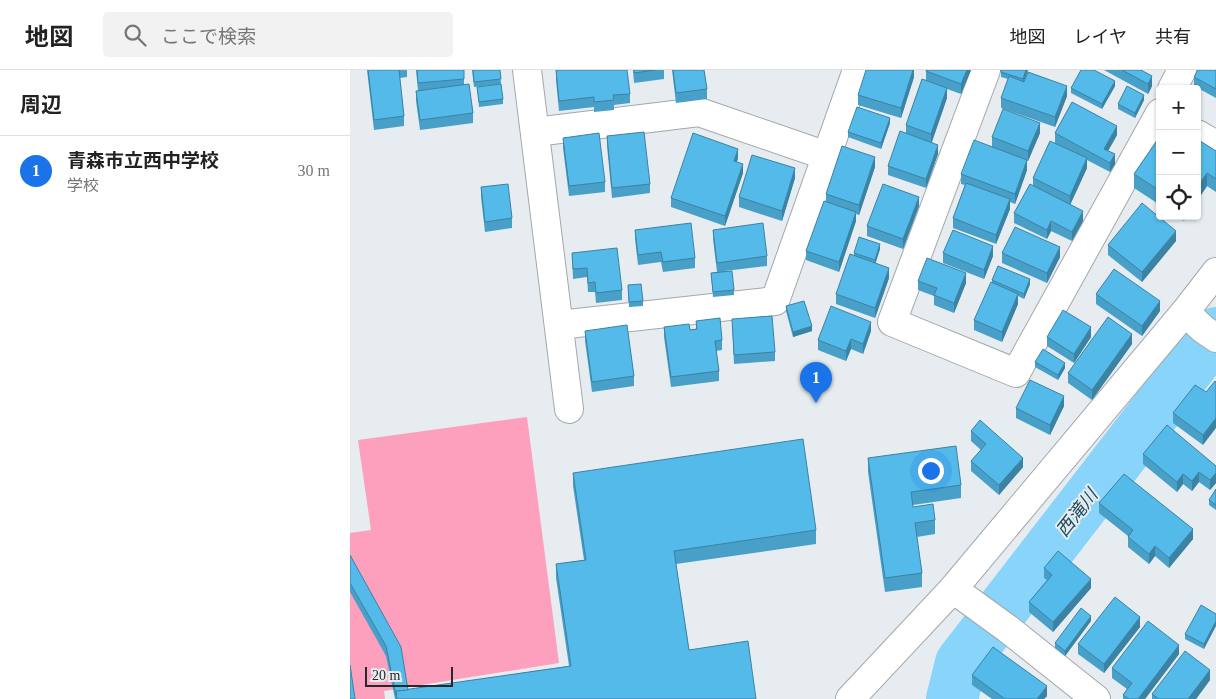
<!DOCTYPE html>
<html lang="ja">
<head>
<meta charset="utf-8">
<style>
  body { margin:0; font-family:"Times New Roman","Noto Sans JP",serif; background:#f2f2f2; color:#222 }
  .controls { position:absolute; right:15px; top:15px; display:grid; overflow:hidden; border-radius:5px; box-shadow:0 1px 4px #0004 }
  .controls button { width:45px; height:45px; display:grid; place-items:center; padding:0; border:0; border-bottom:1px solid #e0e0e0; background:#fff; color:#222; font:25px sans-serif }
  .scale { position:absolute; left:15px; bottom:12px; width:88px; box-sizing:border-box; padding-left:5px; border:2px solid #26292a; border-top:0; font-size:14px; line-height:18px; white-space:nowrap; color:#26292a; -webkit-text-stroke:4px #e6ecef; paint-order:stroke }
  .you { position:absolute; left:580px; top:400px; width:18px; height:18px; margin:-12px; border:4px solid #fff; border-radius:50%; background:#1a73e8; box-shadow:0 0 0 8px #1a73e833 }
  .badge { display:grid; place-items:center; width:32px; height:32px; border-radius:50%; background:#1a73e8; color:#fff; font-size:16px; font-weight:700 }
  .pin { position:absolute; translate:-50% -41px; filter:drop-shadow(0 1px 2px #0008) }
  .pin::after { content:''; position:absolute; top:26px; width:18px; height:15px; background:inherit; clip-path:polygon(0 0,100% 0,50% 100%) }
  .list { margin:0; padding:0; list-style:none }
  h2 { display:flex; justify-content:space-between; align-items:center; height:65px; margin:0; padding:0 20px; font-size:21px }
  h2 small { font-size:16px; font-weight:400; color:#767676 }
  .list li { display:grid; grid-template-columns:32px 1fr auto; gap:15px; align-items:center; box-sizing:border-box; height:70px; padding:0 20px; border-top:1px solid #e0e0e0 }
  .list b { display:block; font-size:19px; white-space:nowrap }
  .list p { margin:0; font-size:16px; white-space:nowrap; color:#767676 }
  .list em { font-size:16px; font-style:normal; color:#767676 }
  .icon { flex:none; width:28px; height:28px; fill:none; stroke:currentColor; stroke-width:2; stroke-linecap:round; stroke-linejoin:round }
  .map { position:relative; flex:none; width:866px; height:629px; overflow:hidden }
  header { display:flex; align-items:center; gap:30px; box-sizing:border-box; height:70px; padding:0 25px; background:#fff; border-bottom:1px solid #e0e0e0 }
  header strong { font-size:24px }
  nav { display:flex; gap:28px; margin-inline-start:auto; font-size:18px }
  .search { width:350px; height:45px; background:#f2f2f2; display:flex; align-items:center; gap:12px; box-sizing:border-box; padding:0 18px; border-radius:5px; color:#767676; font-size:19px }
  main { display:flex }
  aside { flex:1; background:#fff }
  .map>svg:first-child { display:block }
  .green { fill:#fca0be }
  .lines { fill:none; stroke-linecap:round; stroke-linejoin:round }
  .river { stroke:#88d4fa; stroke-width:52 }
  .minor-casing { stroke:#a3a8ab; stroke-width:30 }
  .minor { stroke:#fff; stroke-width:28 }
  .wall { fill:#48a0c8 }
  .shaded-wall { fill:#3b82a3 }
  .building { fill:#54bae9; stroke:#3b82a3 }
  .labels { text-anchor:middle; stroke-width:4; stroke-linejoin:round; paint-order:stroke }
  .water-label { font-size:18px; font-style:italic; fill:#204b5f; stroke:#e6ecef }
</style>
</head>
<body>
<header>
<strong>地図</strong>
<div class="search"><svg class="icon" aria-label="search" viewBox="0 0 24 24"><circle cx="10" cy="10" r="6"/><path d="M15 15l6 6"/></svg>ここで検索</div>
<nav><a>地図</a><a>レイヤ</a><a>共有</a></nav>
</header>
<main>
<aside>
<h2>周辺<small></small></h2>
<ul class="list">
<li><span class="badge">1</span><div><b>青森市立西中学校</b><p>学校</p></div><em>30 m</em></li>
</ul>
</aside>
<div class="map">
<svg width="866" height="629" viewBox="0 0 866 629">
  <rect width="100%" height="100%" fill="#e6ecef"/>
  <polygon class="green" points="177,347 209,593 34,621 35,629 0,629 0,463 21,460 8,370"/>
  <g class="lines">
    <polyline class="river" points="602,629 611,593 866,263"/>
    <defs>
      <g id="minor">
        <polyline points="177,0 219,339"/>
        <polyline points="636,0 542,252 666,303 810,43"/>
        <polyline points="822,19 832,0"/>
        <polyline points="185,62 349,42 477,86"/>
        <polyline points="847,64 866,75"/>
        <polyline points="835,242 853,259 866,268"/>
        <polyline points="209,255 425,231 507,0"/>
        <polyline points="603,519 658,559 746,629"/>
        <polyline points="500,629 603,519 835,242 866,202"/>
      </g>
    </defs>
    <use href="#minor" class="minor-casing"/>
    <use href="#minor" class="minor"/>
  </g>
  <g class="wall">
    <polygon points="17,0 57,0 57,7 50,8 54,46 54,56 24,60"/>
    <polygon points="66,0 114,0 114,15 123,43 123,53 70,60 66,31 66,21 68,21"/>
    <polygon points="122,0 150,0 151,14 124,17"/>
    <polygon points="206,0 280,24 280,33 264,35 264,40 244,42 244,37 209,41 206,10"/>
    <polygon points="283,0 314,0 314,9 284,13"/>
    <polygon points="322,0 354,0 357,19 357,29 326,33"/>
    <polygon points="564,0 564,7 551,48 508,35 508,25"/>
    <polygon points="576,0 621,0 611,24 597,19 597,28 582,72 588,84 576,118 538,105 538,96 556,63 556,55 576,10"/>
    <polygon points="678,0 673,12 717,26 705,57 651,38 651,28 658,9 651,7 651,2"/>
    <polygon points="754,0 791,0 802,16 798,24"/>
    <polygon points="866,0 866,28 844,16 844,7"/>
    <polygon points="765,16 752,39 721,23 721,18"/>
    <polygon points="127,17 153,29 153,34 129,37"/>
    <polygon points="794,30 785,48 768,39 768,34"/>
    <polygon points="540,53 531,79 498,67 498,62"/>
    <polygon points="690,63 678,91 677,91 677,100 665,134 660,132 660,139 646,174 603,158 603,148 615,115 611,114 611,104 642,77 642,67"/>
    <polygon points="705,63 767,65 758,81 765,94 760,102 737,90 737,98 720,135 733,151 722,171 701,161 697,169 664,153 664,143 683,115 683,108 705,73"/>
    <polygon points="257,66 300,114 300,123 262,128 257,76"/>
    <polygon points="810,66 810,135 784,118 784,104"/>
    <polygon points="213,68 255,112 255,122 219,126 213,78"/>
    <polygon points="847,69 866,81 866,122 857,116 847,131"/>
    <polygon points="388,88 387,92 393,103 375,156 321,137 321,128"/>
    <polygon points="525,97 509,145 506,144 506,151 489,202 456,190 456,181 476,131 476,124"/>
    <polygon points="445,108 432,151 389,137 389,127"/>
    <polygon points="131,117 162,148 162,158 135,162 131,127"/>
    <polygon points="569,136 553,179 517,166 517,156"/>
    <polygon points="827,146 837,146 834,151"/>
    <polygon points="285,160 345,188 345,198 313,202 311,192 288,195 285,169"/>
    <polygon points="363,160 417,186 417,196 375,201 384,220 384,225 363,227 361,203 367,202 363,169"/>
    <polygon points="826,171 792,212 758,185 758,175"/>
    <polygon points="530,179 525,193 539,208 525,248 486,234 486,224 504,185 504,183"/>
    <polygon points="222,183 272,220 272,230 246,233 245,222 238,222 237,207 223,209"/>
    <polygon points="593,183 643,186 634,209 593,193"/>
    <polygon points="652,183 710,187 697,213 652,193"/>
    <polygon points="642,210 680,214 674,229 668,226 668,234 652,272 624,260 624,250 642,212"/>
    <polygon points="568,211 616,213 604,243 584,235 584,226 568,220"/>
    <polygon points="278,215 293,231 293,236 279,237"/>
    <polygon points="746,224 810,241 792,266 746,234"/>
    <polygon points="436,236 462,261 443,267 436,241"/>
    <polygon points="382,249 425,282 425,291 384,294"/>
    <polygon points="346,251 372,270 372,280 366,281 369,301 369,311 321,317 314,267 314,257 340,260 346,259"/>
    <polygon points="235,261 284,306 284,316 242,322 235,271"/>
    <polygon points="521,261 513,284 501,279 496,291 468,280 468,270"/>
    <polygon points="697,267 741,267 724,293 697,276"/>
    <polygon points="782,274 742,330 718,313 718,303"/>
    <polygon points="685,292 715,298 708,310 685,297"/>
    <polygon points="856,322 853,375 823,353 823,343"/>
    <polygon points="714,336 700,365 666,348 666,338"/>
    <polygon points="621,361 673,397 649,425 621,401 621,391 631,380 621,371"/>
    <polygon points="793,384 866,396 866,413 860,420 849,412 842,421 833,414 827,422 793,394"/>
    <polygon points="518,388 611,415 611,428 563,435 563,437 585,450 585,464 567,467 572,503 572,517 535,522 518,402"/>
    <polygon points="223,403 466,460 466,474 326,494 339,580 406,629 45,629 36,586 0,522 0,485 58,620 219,596 206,508 206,494 234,490 223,416"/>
    <polygon points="866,419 866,440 859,435 859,430"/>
    <polygon points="749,433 843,469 819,498 805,486 799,494 778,477 778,466 749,443"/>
    <polygon points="694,498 741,518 703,562 679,542 679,532 697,510 694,508"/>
    <polygon points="866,544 854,579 835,569 835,564"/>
    <polygon points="741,551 715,586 705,578 705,573"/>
    <polygon points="790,557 754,603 728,584 728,574"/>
    <polygon points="829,584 795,629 773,629 773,625 777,619 762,608 762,598"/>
    <polygon points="622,605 697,626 694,629 642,629 622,615"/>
    <polygon points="860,610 846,629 802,629 802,624"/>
  </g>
  <g class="shaded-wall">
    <polygon points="563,0 564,0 564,7 551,48 551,38"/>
    <polygon points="617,0 621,0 611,24 611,14"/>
    <polygon points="676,0 678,0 673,14 673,9"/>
    <polygon points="802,6 802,16 798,24 798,14"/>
    <polygon points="765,11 765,16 752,39 752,34"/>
    <polygon points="717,16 717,26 705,57 705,47"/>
    <polygon points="597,18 597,28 581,74 581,64"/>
    <polygon points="794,25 794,30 785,48 785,43"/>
    <polygon points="540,48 540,53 531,79 531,73"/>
    <polygon points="690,53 690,63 678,91 678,81"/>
    <polygon points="767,56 767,65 754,88 754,79"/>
    <polygon points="588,75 588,84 576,118 576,109"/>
    <polygon points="388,79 388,88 384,100 384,91"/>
    <polygon points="765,84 765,94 760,102 760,93"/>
    <polygon points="525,87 525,97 509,145 509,135"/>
    <polygon points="737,88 737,98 720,135 720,126"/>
    <polygon points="677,90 677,100 665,134 665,124"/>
    <polygon points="393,94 393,103 375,156 375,146"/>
    <polygon points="445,98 445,108 432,151 432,141"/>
    <polygon points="857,103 857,116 847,131 847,117"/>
    <polygon points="569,127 569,136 553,179 553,169"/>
    <polygon points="660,129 660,139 646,174 646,165"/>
    <polygon points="733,141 733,151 722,171 722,162"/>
    <polygon points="506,142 506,151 489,202 489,192"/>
    <polygon points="701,151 701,161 697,169 697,160"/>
    <polygon points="826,161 826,171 792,212 792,202"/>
    <polygon points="530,174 530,179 525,195 525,190"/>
    <polygon points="643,176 643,186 634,209 634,200"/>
    <polygon points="710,177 710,187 697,213 697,203"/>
    <polygon points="539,198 539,208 525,248 525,238"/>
    <polygon points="616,203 616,213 604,243 604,233"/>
    <polygon points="680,209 680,214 674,229 674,224"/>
    <polygon points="668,224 668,234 652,272 652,262"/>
    <polygon points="810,231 810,241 792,266 792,256"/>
    <polygon points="521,252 521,261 513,284 513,274"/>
    <polygon points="462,256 462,261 443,267 443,262"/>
    <polygon points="741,257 741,267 724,293 724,284"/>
    <polygon points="782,264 782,274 742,330 742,320"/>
    <polygon points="501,269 501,279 496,291 496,281"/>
    <polygon points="715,293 715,298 708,310 708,305"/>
    <polygon points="714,326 714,336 700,365 700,355"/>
    <polygon points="866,348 866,358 853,375 853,365"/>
    <polygon points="673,388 673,397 649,425 649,415"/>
    <polygon points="849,402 849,412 842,421 842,411"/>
    <polygon points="866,403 866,413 860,420 860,410"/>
    <polygon points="833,404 833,414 827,422 827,412"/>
    <polygon points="843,459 843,469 819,498 819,488"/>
    <polygon points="805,476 805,486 799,494 799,484"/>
    <polygon points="741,509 741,518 703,562 703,552"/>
    <polygon points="741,546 741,551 715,586 715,581"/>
    <polygon points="790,547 790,557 754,603 754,594"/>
    <polygon points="866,551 866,556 854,579 854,574"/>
    <polygon points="829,575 829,584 795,629 788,629"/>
    <polygon points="860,600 860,610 846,629 838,629"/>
    <polygon points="697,616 697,626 694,629 687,629"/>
  </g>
  <g class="building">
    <polygon points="18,0 49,0 54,46 24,50"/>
    <polygon points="67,0 114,0 114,9 68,13"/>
    <polygon points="123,0 150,0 151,9 124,12"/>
    <polygon points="206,0 277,0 280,24 263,25 264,30 244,32 244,27 209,31"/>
    <polygon points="284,0 305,0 284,3"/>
    <polygon points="323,0 354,0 357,19 326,23"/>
    <polygon points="516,0 563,0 551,38 508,25"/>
    <polygon points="576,0 617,0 611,14 576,1"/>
    <polygon points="651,0 676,0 673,9 651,2"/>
    <polygon points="731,0 744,0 765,11 752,34 721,18"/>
    <polygon points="772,0 791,0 802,6 798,14"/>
    <polygon points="848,0 866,0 866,19 844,7"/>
    <polygon points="678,2 717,16 705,47 651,28 659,6 674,12"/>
    <polygon points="572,9 597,18 581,64 556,55"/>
    <polygon points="119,14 123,43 70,50 66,21"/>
    <polygon points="151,14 153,29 129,32 127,17"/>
    <polygon points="777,16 794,25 785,43 768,34"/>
    <polygon points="722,32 767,56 754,79 765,84 760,93 705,63"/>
    <polygon points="507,37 540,48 531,73 498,62"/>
    <polygon points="653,39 690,53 678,81 642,67"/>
    <polygon points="550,61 588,75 576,109 538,96"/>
    <polygon points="294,62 300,114 262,118 257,66"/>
    <polygon points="249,63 255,112 219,116 213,68"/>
    <polygon points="343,63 388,79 384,91 393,94 375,146 321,128"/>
    <polygon points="810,66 810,121 784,104"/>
    <polygon points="847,69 866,81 866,109 857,103 847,117"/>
    <polygon points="624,70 677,90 665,124 611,104"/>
    <polygon points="700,71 737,88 720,126 683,108"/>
    <polygon points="492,76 525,87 509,135 476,124"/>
    <polygon points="402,85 445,98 432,141 389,127"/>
    <polygon points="616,113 660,129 646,165 603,148"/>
    <polygon points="158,114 162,148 135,152 131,117"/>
    <polygon points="533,114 569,127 553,169 517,156"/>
    <polygon points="680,114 733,141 722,162 701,151 697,160 664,143"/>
    <polygon points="474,131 506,142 489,192 456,181"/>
    <polygon points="792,133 826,161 792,202 758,175"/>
    <polygon points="341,153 345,188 313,192 311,182 288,185 285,160"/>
    <polygon points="413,153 417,186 367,193 363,160"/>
    <polygon points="665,157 710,177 697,203 652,183"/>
    <polygon points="603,160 643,176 634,200 593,183"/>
    <polygon points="509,167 530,174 525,190 504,183"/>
    <polygon points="267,178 272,220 246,223 245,212 238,213 237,198 223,199 222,183"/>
    <polygon points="500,184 539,198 525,238 486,224"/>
    <polygon points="577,188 616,203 604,233 584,225 587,218 568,211"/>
    <polygon points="648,196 680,209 674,224 642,210"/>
    <polygon points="764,199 810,231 792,256 746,224"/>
    <polygon points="382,201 384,220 363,222 361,203"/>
    <polygon points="641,212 668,224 652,262 624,250"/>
    <polygon points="291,214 293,231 279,232 278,215"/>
    <polygon points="454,231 462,256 443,262 436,236"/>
    <polygon points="481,236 521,252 513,274 501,269 496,281 468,270"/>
    <polygon points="713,240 741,257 724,284 697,267"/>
    <polygon points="422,246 425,282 384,285 382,249"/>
    <polygon points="758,247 782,264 742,320 718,303"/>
    <polygon points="370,248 372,270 365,271 369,301 321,307 314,257 339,254 340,260 347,259 346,251"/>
    <polygon points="277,255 284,306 242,312 235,261"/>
    <polygon points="693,279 715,293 708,305 685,292"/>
    <polygon points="680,310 714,326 700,355 666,338"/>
    <polygon points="865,311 866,312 866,348 853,365 823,343 845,315 856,322"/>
    <polygon points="630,350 673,388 649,415 621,391 636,374 621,361"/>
    <polygon points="817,355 866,396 866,403 860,410 849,402 842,411 833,404 827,412 793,384"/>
    <polygon points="453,369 466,460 324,481 339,580 398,571 406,629 47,629 46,621 221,596 206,494 236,490 223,403"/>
    <polygon points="606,376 611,415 561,422 563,437 583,434 585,450 565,453 572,503 535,508 518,388"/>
    <polygon points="774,404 843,459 819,488 805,476 799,484 778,467 783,460 749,433"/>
    <polygon points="866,419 866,435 859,430"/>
    <polygon points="708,481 741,509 703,552 679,532 702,505 694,498"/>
    <polygon points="0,485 51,577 58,620 46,621 46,625 36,576 0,513"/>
    <polygon points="765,527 790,547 754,594 728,574"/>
    <polygon points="851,535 866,544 866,551 854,574 835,564"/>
    <polygon points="731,538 741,546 715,581 705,573"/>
    <polygon points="798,551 829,575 788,629 779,629 773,625 782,613 762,598"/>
    <polygon points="643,577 697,616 687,629 655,629 622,605"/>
    <polygon points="835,581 860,600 838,629 809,629 802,624"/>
    <polygon points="0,595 5,629 0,629"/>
  </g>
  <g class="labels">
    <g class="water-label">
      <text transform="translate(727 443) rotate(-52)" y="6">西滝川</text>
    </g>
  </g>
</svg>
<div class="controls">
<button>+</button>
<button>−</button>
<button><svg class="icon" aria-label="locate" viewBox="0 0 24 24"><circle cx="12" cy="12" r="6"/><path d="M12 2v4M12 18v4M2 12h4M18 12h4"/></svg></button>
</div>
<div class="scale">20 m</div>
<div class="you"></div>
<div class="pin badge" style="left:466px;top:333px">1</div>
</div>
</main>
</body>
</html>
